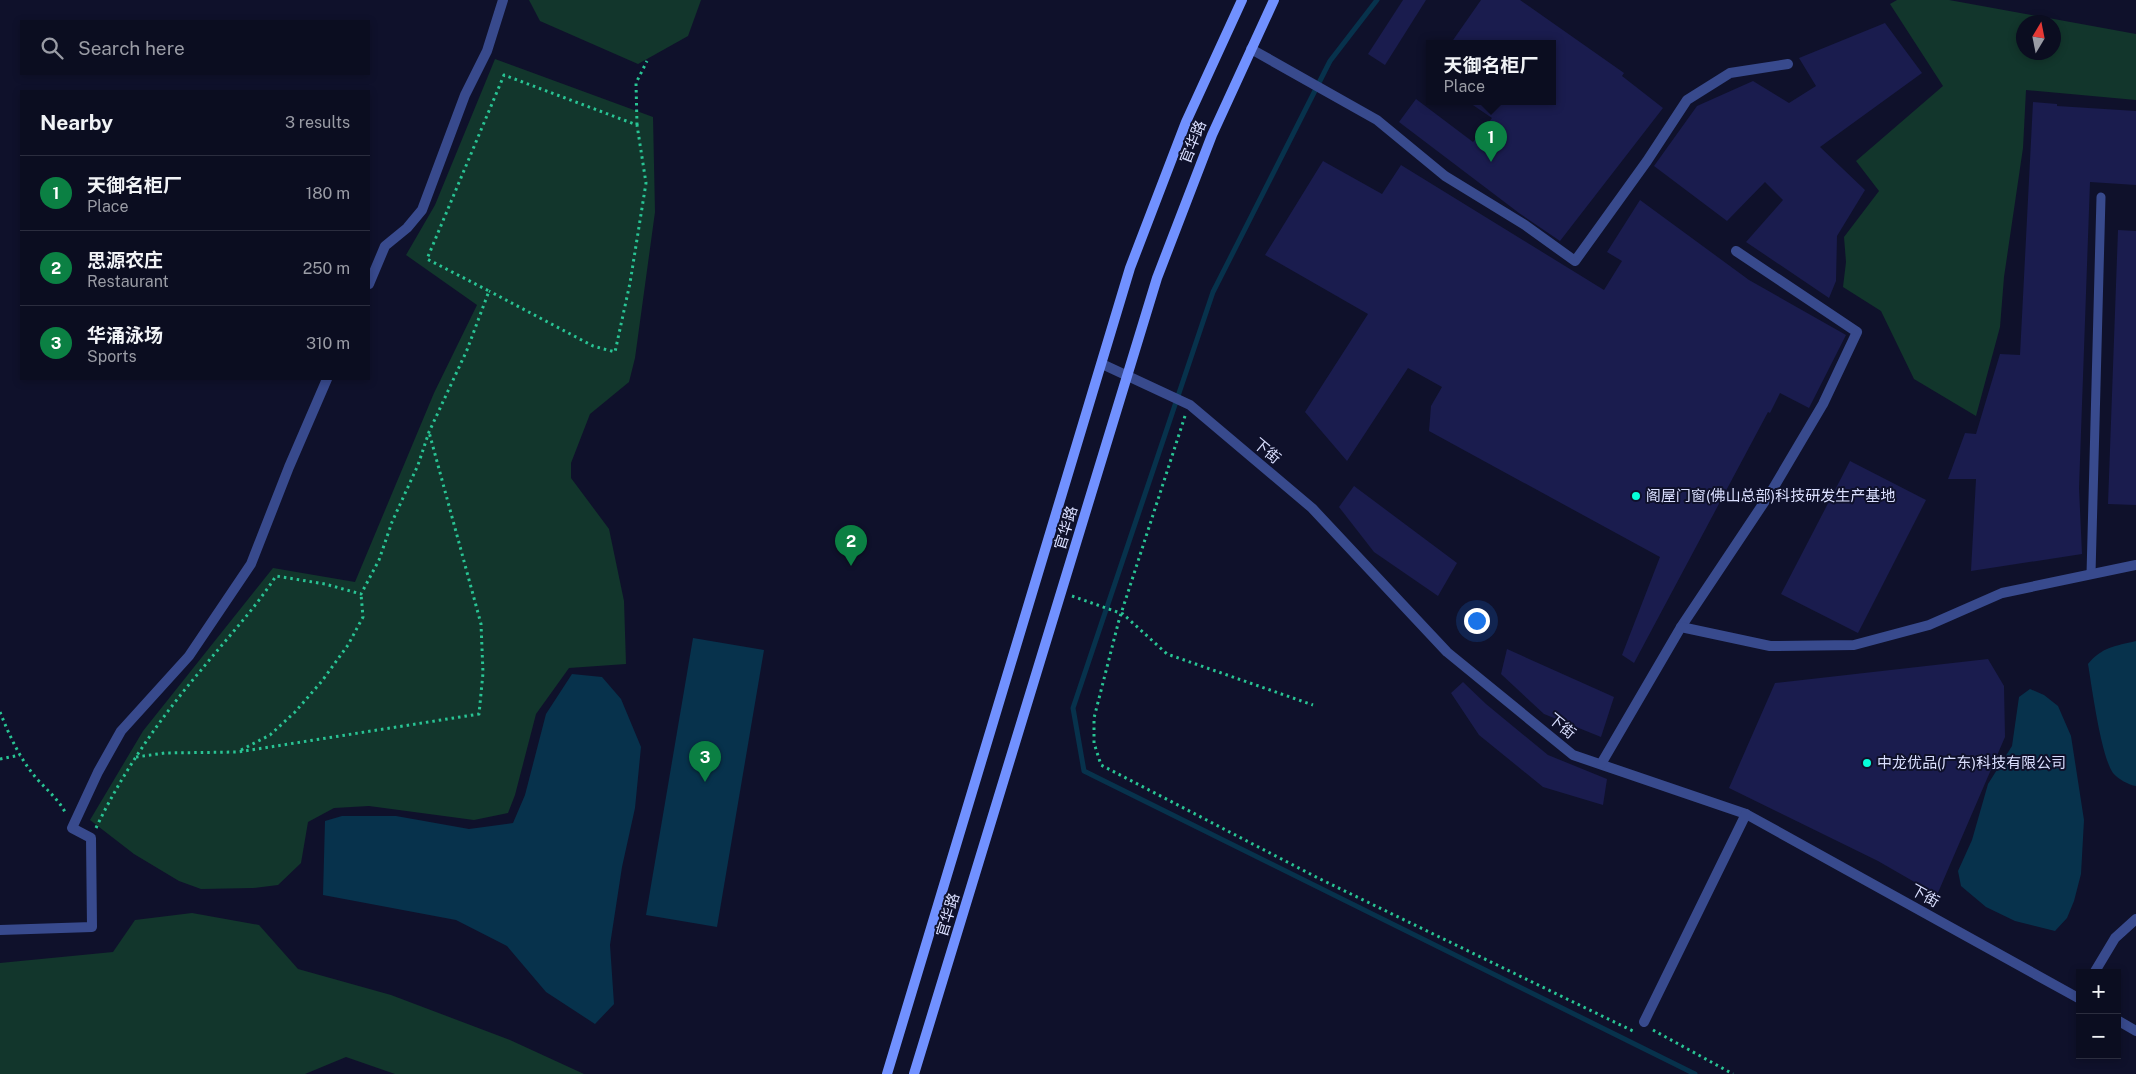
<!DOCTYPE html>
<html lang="en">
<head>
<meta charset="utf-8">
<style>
  body { margin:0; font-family:"Public Sans","Noto Sans SC",sans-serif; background:#191b2d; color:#f1f3f6 }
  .controls { position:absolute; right:15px; bottom:15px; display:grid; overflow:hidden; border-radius:0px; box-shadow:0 2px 8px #0003 }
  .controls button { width:45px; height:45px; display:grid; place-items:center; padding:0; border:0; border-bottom:1px solid #2b2d3e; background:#0b0d20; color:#f1f3f6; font:25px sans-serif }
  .compass { position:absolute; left:2016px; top:15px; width:45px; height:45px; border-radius:50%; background:#0b0d20; box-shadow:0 2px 8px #0003; rotate:10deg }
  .you { position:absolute; left:1476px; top:620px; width:18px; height:18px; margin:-12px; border:4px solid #fff; border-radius:50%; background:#1a73e8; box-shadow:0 0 0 8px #1a73e833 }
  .badge { display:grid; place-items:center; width:32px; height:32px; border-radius:50%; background:#0b8043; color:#fff; font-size:16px; font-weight:700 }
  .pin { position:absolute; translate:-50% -41px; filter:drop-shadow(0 1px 2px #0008) }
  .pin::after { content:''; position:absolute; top:26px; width:18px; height:15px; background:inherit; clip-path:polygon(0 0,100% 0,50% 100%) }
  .popup { position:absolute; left:1426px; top:40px; width:130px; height:65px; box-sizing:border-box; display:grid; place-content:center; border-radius:0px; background:#0b0d20; filter:drop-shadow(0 1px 4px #0005); font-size:16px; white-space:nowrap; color:#9a9ca5 }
  .popup b { font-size:19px; color:#f1f3f6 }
  .popup::after { content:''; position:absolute; left:50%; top:100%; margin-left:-10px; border:10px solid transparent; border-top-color:#0b0d20 }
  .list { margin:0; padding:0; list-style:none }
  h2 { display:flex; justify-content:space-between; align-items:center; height:65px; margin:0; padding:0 20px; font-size:21px }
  h2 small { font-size:16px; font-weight:400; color:#9a9ca5 }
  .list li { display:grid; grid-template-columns:32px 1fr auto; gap:15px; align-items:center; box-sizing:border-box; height:75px; padding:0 20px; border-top:1px solid #2b2d3e }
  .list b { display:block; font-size:19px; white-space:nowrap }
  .list p { margin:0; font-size:16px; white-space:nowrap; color:#9a9ca5 }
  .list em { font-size:16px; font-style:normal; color:#9a9ca5 }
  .icon { flex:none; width:28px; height:28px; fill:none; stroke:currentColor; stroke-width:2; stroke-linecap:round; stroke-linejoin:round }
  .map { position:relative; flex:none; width:2136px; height:1074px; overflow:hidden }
  .search { position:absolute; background:#0b0d20; box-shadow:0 2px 8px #0003; left:20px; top:20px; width:350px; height:55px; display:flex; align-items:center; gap:12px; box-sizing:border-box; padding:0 18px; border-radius:0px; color:#9a9ca5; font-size:19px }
  .panel { position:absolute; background:#0b0d20; box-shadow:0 2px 8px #0003; left:20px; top:90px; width:350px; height:290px; border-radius:0px }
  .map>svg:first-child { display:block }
  .green { fill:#12362c; fill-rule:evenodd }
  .water { fill:#07324c }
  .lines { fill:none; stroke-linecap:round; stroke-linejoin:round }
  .stream { stroke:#07324c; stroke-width:5 }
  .building { fill:#1a1c4e }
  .path { stroke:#29c494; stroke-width:3; stroke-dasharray:2.5 4; stroke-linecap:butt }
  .service { stroke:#384a8d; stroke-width:9 }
  .minor { stroke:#384a8d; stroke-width:10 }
  .secondary { stroke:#7191ff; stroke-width:10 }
  .poi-dot { fill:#06ffda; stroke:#0f112b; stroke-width:2 }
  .labels { text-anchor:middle; stroke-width:4; stroke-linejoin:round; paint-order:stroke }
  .street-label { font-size:15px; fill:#dadfff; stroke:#0f112b }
  .poi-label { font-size:15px; fill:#dadfff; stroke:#0f112b; text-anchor:start }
</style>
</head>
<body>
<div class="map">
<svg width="2136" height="1074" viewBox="0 0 2136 1074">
  <rect width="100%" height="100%" fill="#0f112b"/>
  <g class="green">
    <polygon points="529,0 701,0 688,36 638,64 540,21"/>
    <path d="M 1897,0 L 1949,0 L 2136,34 L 2136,100 L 2026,90 L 2023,148 L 2004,277 L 2000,327 L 1976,416 L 1914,379 L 1881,311 L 1843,287 L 1846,262 L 1844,237 L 1879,191 L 1856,161 L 1943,86 L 1890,4 ZM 2024,22 L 2054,22 L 2054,52 L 2024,52 Z"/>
    <polygon points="495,59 653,117 655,212 635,358 629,382 590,414 571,463 571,478 609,529 624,601 626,664 569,668 536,714 515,795 508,813 474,820 369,806 334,808 308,822 301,863 278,885 253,888 201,889 179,881 134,854 90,820 143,731 273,568 355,582 434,393 477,305 406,255 435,205"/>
    <polygon points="192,913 259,925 298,969 391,995 510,1040 584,1074 395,1074 346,1057 305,1074 0,1074 0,963 113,952 135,920"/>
  </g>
  <g class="water">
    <polygon points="693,638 764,650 717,927 646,915"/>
    <path d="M 2136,641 L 2136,786 C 2129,785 2118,779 2113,773 C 2101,756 2092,688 2088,664 C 2102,647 2115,646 2136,641 Z"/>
    <polygon points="572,674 602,677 621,699 641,747 635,808 622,867 610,945 614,1004 595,1024 546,992 507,946 456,920 323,895 325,821 342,816 396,816 469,829 513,823 525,795 546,714"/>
    <polygon points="2030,689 2044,695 2058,706 2071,736 2084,820 2081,874 2074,901 2067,918 2055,931 2015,921 1986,907 1961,886 1958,871 1972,840 1988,784 2012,746 2019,697"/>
  </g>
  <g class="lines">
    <polyline class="stream" points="1377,0 1330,61 1213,292 1073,708 1084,771 1695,1074"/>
  </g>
  <g class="building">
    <polygon points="1403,0 1426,0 1385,65 1368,54"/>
    <polygon points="1481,0 1520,0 1624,73 1622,76 1663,108 1560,241 1519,213 1399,122 1416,99 1473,142 1492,118 1467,101 1552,101 1552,43 1451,43"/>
    <polygon points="1885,23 1922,73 1820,147 1865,190 1837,236 1836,281 1829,298 1746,242 1783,200 1765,182 1727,221 1654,166 1697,106 1753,81 1789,103 1816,86 1799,58"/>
    <polygon points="2033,102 2057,104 2057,106 2136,111 2136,185 2090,182 2079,488 2082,554 1971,571 1976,479 1948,479 1965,433 1976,434 2000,354 2020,355"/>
    <polygon points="1323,161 1382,194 1401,165 1604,290 1622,261 1607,252 1640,200 1749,280 1846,335 1809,408 1780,393 1770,413 1768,412 1634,663 1622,655 1660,557 1429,431 1431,406 1442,387 1408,368 1347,461 1305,412 1368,314 1265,255"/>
    <polygon points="2118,230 2136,231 2136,505 2108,504"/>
    <polygon points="1850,461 1926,500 1858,633 1781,594"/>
    <polygon points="1354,486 1457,563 1438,596 1374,552 1339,507"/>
    <polygon points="1507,649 1614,697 1601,737 1544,714 1501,674"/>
    <polygon points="1988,659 2004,686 2005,737 1937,895 1878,861 1729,788 1775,683"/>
    <polygon points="1463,682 1486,704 1548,755 1607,779 1603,805 1543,787 1479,735 1451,693"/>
  </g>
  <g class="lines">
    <g class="path">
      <polyline points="637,125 636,83 647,61"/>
      <polyline points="1185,416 1119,620 1094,718 1094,743 1101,765 1318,878 1635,1032"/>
      <polyline points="1072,596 1123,614 1167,654 1313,705"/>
      <path d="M 0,712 C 10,737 20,759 37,779 C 47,790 58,799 65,812"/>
      <polyline points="241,750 270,735 295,712 322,681 348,645 363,617 361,594"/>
      <polyline points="136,757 165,753 238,752 479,714 483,673 481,624 429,432"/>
      <polyline points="0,759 20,755"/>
      <path d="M 96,828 C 123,771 161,717 202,669 C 227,638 254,610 276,576 L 325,584 L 361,594 L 379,560 L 392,522 L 418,465 L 429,432 L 467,350 L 489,291 L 427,259 L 504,75 L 637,125 L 646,183 L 630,283 L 615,352 L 593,346 L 489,291"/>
      <polyline points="1653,1030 1733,1074"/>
    </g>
    <polyline class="service" points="2091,574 2101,197"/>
    <g class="minor">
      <polyline points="1251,49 1377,120 1445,176 1525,225 1575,261 1647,161 1687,100 1730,73 1788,64"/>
      <polyline points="369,284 385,246 407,228 422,210 465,95 487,51 503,0"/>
      <polyline points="1102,364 1190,405 1312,508 1447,652 1573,755 1746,814 2080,999"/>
      <polyline points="1681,627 1771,492 1823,404 1857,332 1736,251"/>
      <polyline points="1601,764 1681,627 1770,646 1854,645 1929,625 2002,593 2136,565"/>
      <polyline points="0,930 92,927 91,838 72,828 98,772 121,731 189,656 251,564 289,467 327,379"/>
      <polyline points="2094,973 2115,938 2136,919"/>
      <polyline points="2117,1020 2136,1031"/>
      <polyline points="1644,1022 1746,814"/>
    </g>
    <g class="secondary">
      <polyline points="887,1074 1130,268 1186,122 1242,0"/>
      <polyline points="914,1074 1157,278 1212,135 1274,0"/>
    </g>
  </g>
  <g class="poi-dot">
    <circle cx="1636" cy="496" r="5"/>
    <circle cx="1867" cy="763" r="5"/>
  </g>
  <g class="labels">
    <g class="street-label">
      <text transform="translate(1193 142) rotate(-68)" y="5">官华路</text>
      <text transform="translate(1267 451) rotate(40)" y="5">下街</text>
      <text transform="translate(1066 528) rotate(-73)" y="5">官华路</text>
      <text transform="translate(1562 726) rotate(39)" y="5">下街</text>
      <text transform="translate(1925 896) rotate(29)" y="5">下街</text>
      <text transform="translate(948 915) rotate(-73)" y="5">官华路</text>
    </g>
    <g class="poi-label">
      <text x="1646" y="501">阁屋门窗(佛山总部)科技研发生产基地</text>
      <text x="1877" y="768">中龙优品(广东)科技有限公司</text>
    </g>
  </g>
</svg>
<div class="controls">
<button>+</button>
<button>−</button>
</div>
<svg class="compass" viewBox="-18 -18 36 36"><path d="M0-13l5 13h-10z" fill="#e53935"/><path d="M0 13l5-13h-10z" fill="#9a9ca5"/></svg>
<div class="you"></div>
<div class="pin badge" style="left:1491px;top:162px">1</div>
<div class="popup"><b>天御名柜厂</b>Place</div>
<div class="pin badge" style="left:851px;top:566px">2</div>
<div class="pin badge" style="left:705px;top:782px">3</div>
<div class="search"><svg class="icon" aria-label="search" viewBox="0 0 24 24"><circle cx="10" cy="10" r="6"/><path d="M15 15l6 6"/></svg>Search here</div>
<section class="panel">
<h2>Nearby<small>3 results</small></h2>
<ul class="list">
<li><span class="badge">1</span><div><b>天御名柜厂</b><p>Place</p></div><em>180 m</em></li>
<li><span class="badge">2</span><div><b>思源农庄</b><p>Restaurant</p></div><em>250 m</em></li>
<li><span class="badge">3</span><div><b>华涌泳场</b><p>Sports</p></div><em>310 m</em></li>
</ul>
</section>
</div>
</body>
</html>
